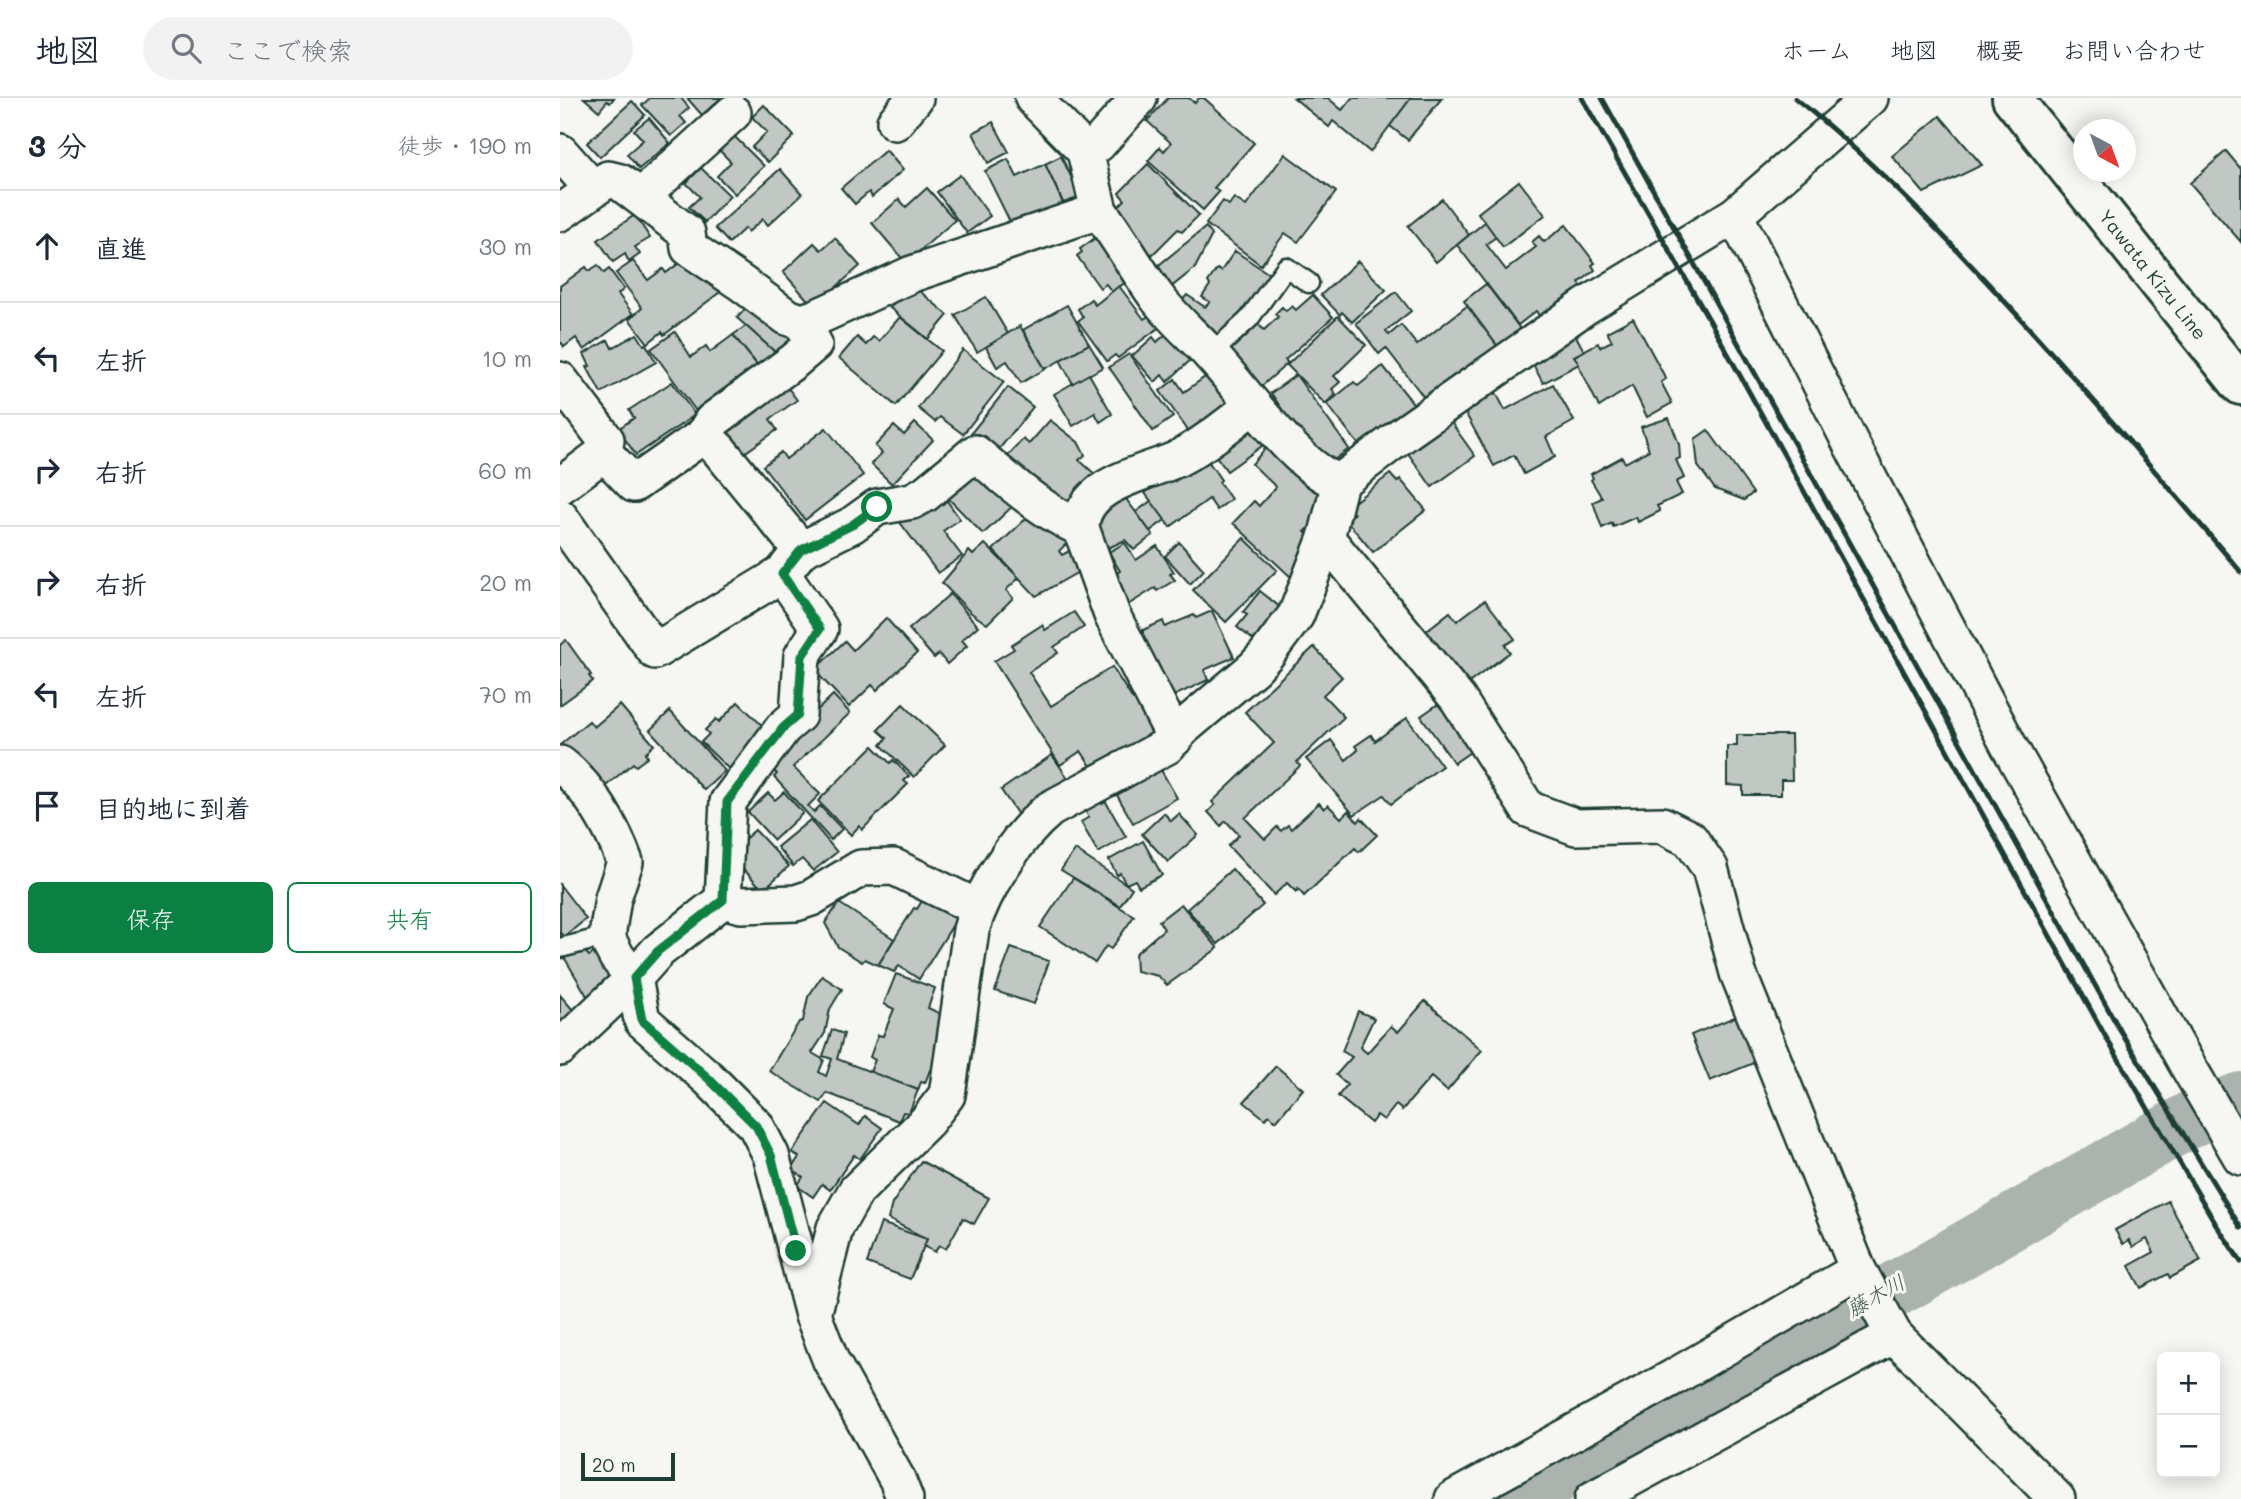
<!DOCTYPE html>
<html lang="ja">
<head>
<meta charset="utf-8">
<style>
  body { margin:0; font-family:Mali,"Klee One",sans-serif; background:#f2f2f3; color:#1f2937 }
  .controls { position:absolute; right:21px; bottom:21px; display:grid; overflow:hidden; border-radius:10px; box-shadow:0 4px 18px #0003 }
  .controls button { width:63px; height:63px; display:grid; place-items:center; padding:0; border:0; border-bottom:2px solid #e0e1e3; background:#fff; color:#1f2937; font:35px sans-serif }
  .compass { position:absolute; left:1513px; top:21px; width:63px; height:63px; border-radius:50%; background:#fff; box-shadow:0 4px 18px #0003; rotate:139deg }
  .scale { position:absolute; left:21px; bottom:18px; width:94px; box-sizing:border-box; padding-left:7px; border:4px solid #1f3d34; border-top:0; font-size:19px; line-height:24px; white-space:nowrap; color:#1f3d34; -webkit-text-stroke:5px #f6f6f2; paint-order:stroke }
  .stop { position:absolute; width:21px; height:21px; margin:-16px; border:5px solid #0b8043; border-radius:50%; background:#fff }
  .stop.end { background:#0b8043; border-color:#fff; box-shadow:0 2px 7px #0008 }
  .list { margin:0; padding:0; list-style:none }
  h2 { display:flex; justify-content:space-between; align-items:center; height:91px; margin:0; padding:0 28px; font-size:30px }
  h2 small { font-size:23px; font-weight:400; color:#747a83 }
  .list li { display:grid; grid-template-columns:46px 1fr auto; gap:21px; align-items:center; box-sizing:border-box; height:112px; padding:0 28px; border-top:2px solid #e0e1e3 }
  .list b { display:block; font-size:26px; white-space:nowrap }
  .list em { font-size:23px; font-style:normal; color:#747a83 }
  .actions { display:flex; gap:14px; padding:21px 28px }
  .actions a { flex:1; padding:16px 0; border:2px solid #0b8043; border-radius:10px; text-align:center; font-size:24px; color:#0b8043 }
  .actions .main { background:#0b8043; color:#fff }
  .icon { flex:none; width:38px; height:38px; fill:none; stroke:currentColor; stroke-width:2; stroke-linecap:round; stroke-linejoin:round }
  .map { position:relative; flex:none; width:1681px; height:1401px; overflow:hidden }
  header { display:flex; align-items:center; gap:42px; box-sizing:border-box; height:98px; padding:0 35px; background:#fff; border-bottom:2px solid #e0e1e3 }
  header strong { font-size:33px }
  nav { display:flex; gap:38px; margin-inline-start:auto; font-size:24px }
  .search { width:490px; height:63px; background:#f2f2f3; display:flex; align-items:center; gap:18px; box-sizing:border-box; padding:0 24px; border-radius:38px; color:#747a83; font-size:26px }
  main { display:flex }
  aside { flex:1; background:#fff }
  .map>svg:first-child { display:block }
  .lines { fill:none; stroke-linecap:round; stroke-linejoin:round }
  .river { stroke:#aab3ae; stroke-width:56 }
  .building { fill:#c1c8c3; stroke:#1f3d34; stroke-width:2 }
  .service-casing { stroke:#1f3d34; stroke-width:23 }
  .minor-casing { stroke:#1f3d34; stroke-width:40 }
  .primary-casing { stroke:#1f3d34; stroke-width:44 }
  .service { stroke:#f6f6f2; stroke-width:18 }
  .minor { stroke:#f6f6f2; stroke-width:35 }
  .primary { stroke:#f6f6f2; stroke-width:38 }
  .rail { stroke:#1f3d34; stroke-width:5 }
  .route { stroke:#0b8043; stroke-width:9 }
  .labels { text-anchor:middle; stroke-width:6; stroke-linejoin:round; paint-order:stroke }
  .street-label { font-size:19px; fill:#1f3d34; stroke:#f6f6f2 }
  .water-label { font-size:21px; font-style:italic; fill:#425a52; stroke:#f6f6f2 }
</style>
</head>
<body>
<header>
<strong>地図</strong>
<div class="search"><svg class="icon" aria-label="search" viewBox="0 0 24 24"><circle cx="10" cy="10" r="6"/><path d="M15 15l6 6"/></svg>ここで検索</div>
<nav><a>ホーム</a><a>地図</a><a>概要</a><a>お問い合わせ</a></nav>
</header>
<main>
<aside>
<h2>3 分<small>徒歩 · 190 m</small></h2>
<ul class="list">
<li><svg class="icon" aria-label="ahead" viewBox="0 0 24 24"><path d="M12 20V5M6 11l6-6 6 6"/></svg><div><b>直進</b></div><em>30 m</em></li>
<li><svg class="icon" aria-label="left" viewBox="0 0 24 24"><path d="M17 20v-9H6M10 6l-5 5 5 5"/></svg><div><b>左折</b></div><em>10 m</em></li>
<li><svg class="icon" aria-label="right" viewBox="0 0 24 24"><path d="M7 20v-9h11M14 6l5 5-5 5"/></svg><div><b>右折</b></div><em>60 m</em></li>
<li><svg class="icon" aria-label="right" viewBox="0 0 24 24"><path d="M7 20v-9h11M14 6l5 5-5 5"/></svg><div><b>右折</b></div><em>20 m</em></li>
<li><svg class="icon" aria-label="left" viewBox="0 0 24 24"><path d="M17 20v-9H6M10 6l-5 5 5 5"/></svg><div><b>左折</b></div><em>70 m</em></li>
<li><svg class="icon" aria-label="arrive" viewBox="0 0 24 24"><path d="M6 21V4h12l-3 4 3 4H6"/></svg><div><b>目的地に到着</b></div></li>
</ul>
<div class="actions"><a class="main">保存</a><a>共有</a></div>
</aside>
<div class="map">
<svg width="1681" height="1401" viewBox="0 0 1681 1401">
  <rect width="100%" height="100%" fill="#f6f6f2"/>
  <filter id="ink" filterUnits="userSpaceOnUse"><feTurbulence type="fractalNoise" baseFrequency=".0143" numOctaves="2"/><feDisplacementMap in="SourceGraphic" scale="14" xChannelSelector="R" yChannelSelector="G"/><feConvolveMatrix kernelMatrix="1 2 1 2 8 2 1 2 1" color-interpolation-filters="sRGB"/></filter>
  <g filter="url(#ink)">
    <g class="lines">
      <polyline class="river" points="955,1401 1348,1184 1631,1021 1681,1002"/>
    </g>
    <g class="building">
      <polygon points="24,0 54,0 50,5 47,3 39,13"/>
      <polygon points="90,0 121,0 129,10 120,18 126,25 111,38 82,7"/>
      <polygon points="127,0 161,0 142,17"/>
      <polygon points="608,0 629,0 635,5 639,0 644,0 694,45 654,90 659,94 643,112 588,63 600,49 604,53 611,45 587,23"/>
      <polygon points="734,0 768,0 782,12 792,0 851,0 810,54 773,23 769,29"/>
      <polygon points="851,0 882,0 848,42 830,28"/>
      <polygon points="72,3 85,17 40,59 27,45"/>
      <polygon points="204,7 234,38 208,64 192,49 207,34 192,19"/>
      <polygon points="1380,18 1422,67 1364,95 1332,58"/>
      <polygon points="89,20 110,45 79,71 67,56 83,42 74,32"/>
      <polygon points="433,24 449,54 428,65 413,35"/>
      <polygon points="174,38 204,68 175,96 157,78 171,64 159,52"/>
      <polygon points="326,52 343,72 312,99 309,94 295,106 281,90"/>
      <polygon points="1666,53 1681,71 1681,144 1630,85"/>
      <polygon points="725,56 776,94 738,144 725,135 701,167 646,126 663,103 669,107 674,100 686,108"/>
      <polygon points="501,58 525,107 508,115 485,66"/>
      <polygon points="448,61 457,79 485,66 506,112 455,134 425,73"/>
      <polygon points="588,66 639,117 622,134 618,131 592,157 551,116 565,102 559,95"/>
      <polygon points="141,70 170,98 145,124 129,109 140,99 126,85"/>
      <polygon points="220,71 242,96 208,127 203,121 188,134 185,130 169,145 155,130"/>
      <polygon points="400,77 430,118 407,135 377,94"/>
      <polygon points="959,83 985,117 943,149 918,115"/>
      <polygon points="367,90 395,122 346,165 312,125 339,101 346,109"/>
      <polygon points="882,101 909,137 876,164 848,128"/>
      <polygon points="75,117 90,140 75,149 80,156 69,164 65,156 53,164 38,142"/>
      <polygon points="925,124 936,139 926,146 946,172 976,149 972,144 979,138 984,144 1006,127 1035,165 1032,167 1035,172 1019,185 1028,198 1009,213 1001,203 980,219 976,213 958,227 897,147"/>
      <polygon points="646,129 652,137 635,170 605,194 589,175"/>
      <polygon points="542,135 573,179 552,194 546,186 540,190 517,158 522,154 520,151"/>
      <polygon points="275,140 300,168 254,209 223,174 254,145 261,152"/>
      <polygon points="675,153 712,178 679,226 654,249 616,209 627,197 645,209 650,204 642,199 650,187 648,184 657,171 661,173"/>
      <polygon points="130,157 160,194 104,237 102,234 88,245 69,221 82,210 56,175 73,163 88,182 103,171 106,175"/>
      <polygon points="798,163 826,192 792,224 782,214 780,217 761,197"/>
      <polygon points="38,167 44,175 49,171 64,191 58,196 73,216 24,252 16,240 4,249 2,245 0,246 0,188 26,169 29,173"/>
      <polygon points="350,185 388,217 368,241 330,210"/>
      <polygon points="926,186 964,236 941,253 904,203"/>
      <polygon points="559,188 584,221 596,213 605,225 558,260 555,257 547,263 518,223 523,219 518,211 531,201 535,207"/>
      <polygon points="836,194 851,213 826,233 829,237 841,227 857,247 907,208 941,253 866,302 826,250 819,256 796,225"/>
      <polygon points="753,197 773,219 725,262 728,265 697,292 665,256 698,226 704,232 718,219 715,216 722,209 726,213 732,208 736,212"/>
      <polygon points="426,199 448,236 417,254 395,217"/>
      <polygon points="191,204 232,238 229,241 232,245 216,255 186,228 177,220"/>
      <polygon points="507,207 529,246 485,271 463,232"/>
      <polygon points="778,218 806,247 774,278 780,284 772,291 776,296 765,306 727,267"/>
      <polygon points="340,219 382,253 336,308 279,260 297,239 306,247 313,239 319,243"/>
      <polygon points="1073,220 1106,281 1101,284 1112,305 1087,319 1072,288 1039,309 1014,258 1038,245 1040,249 1052,243 1047,234"/>
      <polygon points="186,228 216,255 207,274 199,267 198,268 173,237"/>
      <polygon points="460,228 485,271 461,285 447,263 437,269 426,249"/>
      <polygon points="115,234 131,259 146,248 150,254 173,237 198,268 141,320 91,251"/>
      <polygon points="608,234 636,257 607,284 602,277 595,284 572,258 593,239 597,244"/>
      <polygon points="77,236 84,247 86,246 96,264 41,295 27,269 30,268 24,256 48,242 52,250"/>
      <polygon points="1015,236 1024,253 1014,258 1019,266 983,285 970,261"/>
      <polygon points="529,246 543,269 513,286 500,262"/>
      <polygon points="403,252 444,284 403,336 380,319 375,324 358,310"/>
      <polygon points="569,256 613,319 593,333 549,269"/>
      <polygon points="823,268 857,310 803,352 767,306 794,284 798,288"/>
      <polygon points="652,274 677,310 634,341 600,293 615,281 624,294"/>
      <polygon points="529,276 552,316 540,324 535,315 513,328 494,296"/>
      <polygon points="736,277 789,351 767,367 718,316 723,313 711,295"/>
      <polygon points="222,282 237,302 210,321 217,332 180,358 158,327"/>
      <polygon points="112,284 135,317 76,357 58,331 74,320 69,312"/>
      <polygon points="993,286 1014,323 986,339 995,359 964,376 954,357 934,368 901,307 933,289 945,312"/>
      <polygon points="448,289 473,309 432,360 407,340"/>
      <polygon points="888,320 915,358 872,389 845,351"/>
      <polygon points="1109,320 1119,346 1120,360 1116,362 1124,380 1116,384 1122,396 1097,408 1100,413 1078,424 1076,419 1053,429 1052,425 1042,430 1033,404 1042,400 1031,382 1033,380 1031,376 1062,359 1065,365 1089,352 1081,329"/>
      <polygon points="490,322 518,344 525,357 519,362 536,377 502,415 446,360 463,341 469,346"/>
      <polygon points="355,325 373,342 332,386 311,366 322,355 315,348 334,328 344,337"/>
      <polygon points="686,325 702,348 667,373 651,351"/>
      <polygon points="266,330 303,377 245,422 203,368 221,354 226,361"/>
      <polygon points="1148,332 1193,395 1184,402 1155,391 1138,368 1135,341"/>
      <polygon points="711,344 767,396 755,409 762,416 745,434 757,444 733,481 673,425 694,403 699,408 716,389 692,366"/>
      <polygon points="644,357 661,382 659,384 671,401 657,412 649,401 610,429 585,395 611,377 615,383 627,375"/>
      <polygon points="422,369 456,405 423,436 388,400"/>
      <polygon points="830,376 837,384 840,381 866,412 813,454 786,422 794,416 788,409"/>
      <polygon points="380,393 400,421 383,433 402,458 378,475 336,419"/>
      <polygon points="560,393 593,437 574,452 565,442 542,453 532,420"/>
      <polygon points="591,403 605,422 590,433 576,414"/>
      <polygon points="474,413 512,440 499,453 502,457 513,451 520,473 476,498 433,452"/>
      <polygon points="684,440 717,472 666,524 633,492"/>
      <polygon points="619,444 644,472 630,486 605,458"/>
      <polygon points="565,445 576,462 597,448 614,474 610,476 615,482 597,493 595,490 558,513 546,482 560,473 549,454"/>
      <polygon points="425,446 459,480 446,492 453,500 427,526 410,514 382,485 409,453 413,457"/>
      <polygon points="700,493 726,514 700,547 677,529 687,517 683,514"/>
      <polygon points="390,496 418,528 402,542 407,548 387,566 379,556 374,560 349,531"/>
      <polygon points="925,502 955,541 945,547 950,554 902,590 862,536 890,514 897,523"/>
      <polygon points="652,513 674,559 644,572 648,582 603,603 573,542 583,536 583,532 603,523 605,529 634,517 636,520"/>
      <polygon points="514,514 524,529 494,549 498,555 469,574 491,608 552,569 573,602 580,598 605,638 535,674 521,653 500,667 434,563 454,551 451,547 482,527 485,532"/>
      <polygon points="326,520 357,555 317,592 312,587 289,609 254,572 285,543 293,552"/>
      <polygon points="6,542 31,577 29,578 33,583 0,607 0,547"/>
      <polygon points="754,549 782,579 763,597 784,619 737,664 740,668 685,720 705,741 717,729 721,733 728,727 731,731 759,705 764,711 768,707 781,720 788,713 798,724 801,720 817,737 799,754 795,750 744,798 738,791 736,794 727,785 714,797 668,748 679,737 666,723 661,728 648,714 655,707 652,704 714,645 685,614"/>
      <polygon points="273,597 290,615 233,669 260,696 248,708 254,714 260,708 282,731 271,742 214,679 217,676 205,663"/>
      <polygon points="887,600 919,648 894,665 861,618"/>
      <polygon points="178,604 210,635 176,678 141,644 149,636 145,632 156,621 159,624"/>
      <polygon points="343,606 385,647 354,679 321,647 327,640 318,632"/>
      <polygon points="60,607 94,647 85,655 88,659 76,668 73,665 40,693 0,647 29,623 34,629"/>
      <polygon points="110,613 165,673 144,692 90,632"/>
      <polygon points="847,620 882,668 831,706 824,697 794,717 746,661 771,642 786,662 798,652 795,648 811,637 815,643"/>
      <polygon points="1177,637 1231,637 1232,682 1221,682 1221,697 1183,697 1183,688 1167,687 1167,648 1177,648"/>
      <polygon points="313,648 330,665 333,662 349,678 344,683 348,686 302,732 299,728 291,737 258,703"/>
      <polygon points="492,657 512,686 461,721 441,692"/>
      <polygon points="601,672 617,700 573,725 557,697"/>
      <polygon points="224,694 243,715 214,742 188,714 208,695 215,702"/>
      <polygon points="537,698 542,706 546,704 566,739 538,755 521,724 529,719 521,706"/>
      <polygon points="604,715 611,723 619,716 638,737 608,764 582,736"/>
      <polygon points="250,722 277,754 253,773 242,761 233,768 217,749"/>
      <polygon points="195,732 229,768 203,792 174,761 184,752 178,747"/>
      <polygon points="583,743 602,777 579,789 575,782 566,786 560,775 557,777 549,762"/>
      <polygon points="515,752 572,790 560,808 501,772"/>
      <polygon points="672,771 703,807 658,846 627,811"/>
      <polygon points="513,780 574,818 551,851 546,848 535,865 480,829"/>
      <polygon points="0,787 26,821 4,839 2,836 0,837"/>
      <polygon points="365,798 399,817 359,881 339,868 334,874 318,867 354,810 357,811"/>
      <polygon points="279,805 334,841 318,867 305,861 302,864 278,849 265,825"/>
      <polygon points="621,806 658,850 607,887 598,878 576,873 575,856 604,831 599,823"/>
      <polygon points="22,850 29,858 40,851 64,882 30,903 4,859 10,853"/>
      <polygon points="451,850 489,863 474,906 435,893"/>
      <polygon points="336,876 375,890 368,910 381,916 387,923 374,973 370,972 365,985 361,984 358,992 310,974 315,962 310,959 318,937 323,938 334,911 324,906"/>
      <polygon points="262,878 282,891 270,911 265,935 252,955 264,962 259,974 266,978 272,961 263,958 272,932 284,936 277,961 358,992 349,1015 343,1014 339,1023 267,995 261,1004 209,973 239,924 243,923 248,899"/>
      <polygon points="0,897 19,919 0,936"/>
      <polygon points="865,903 922,952 887,993 871,979 842,1012 836,1007 824,1022 817,1017 811,1025 778,998 787,987 776,977 792,959 782,953 798,913 814,920 800,949 807,955 831,928 838,934"/>
      <polygon points="1177,918 1196,964 1150,983 1131,937"/>
      <polygon points="716,968 743,991 716,1023 709,1017 705,1021 684,1004"/>
      <polygon points="267,1005 299,1027 305,1018 322,1030 300,1061 294,1057 270,1092 262,1086 253,1099 237,1088 243,1079 231,1071 239,1059 232,1054"/>
      <polygon points="361,1063 429,1100 414,1126 403,1120 386,1151 379,1147 375,1154 363,1148 367,1141 328,1121 332,1106"/>
      <polygon points="1608,1103 1641,1163 1610,1180 1608,1176 1581,1190 1569,1168 1594,1154 1587,1141 1573,1149 1569,1142 1563,1146 1555,1132"/>
      <polygon points="321,1125 367,1141 350,1181 307,1165"/>
    </g>
    <g class="lines">
      <defs>
        <g id="service">
          <polyline points="651,256 689,221 726,169 749,185"/>
          <polyline points="0,850 48,838"/>
        </g>
        <g id="minor">
          <polyline points="473,0 525,53 539,113"/>
          <polyline points="335,24 355,0"/>
          <polyline points="525,53 538,46 579,0"/>
          <polyline points="0,54 33,91"/>
          <polyline points="81,99 173,15"/>
          <path d="M 0,115 L 48,81 L 60,84 L 127,135 L 129,150 L 181,185 L 227,219 L 242,224 L 257,219 L 352,176 L 539,113 C 559,140 576,170 596,198 C 612,220 633,237 651,257 C 681,289 740,374 780,384"/>
          <polyline points="1175,117 1291,346 1449,648 1625,963 1681,1059"/>
          <polyline points="0,282 46,342 44,355"/>
          <polyline points="0,388 44,355 74,386 144,337 152,323 234,263 254,246 242,224"/>
          <polyline points="0,419 95,553 222,476 241,452 159,352 144,337"/>
          <polyline points="766,440 898,601 968,711 1016,729 1102,727 1130,741 1150,770 1178,875 1298,1172 1334,1237 1497,1401"/>
          <path d="M 241,452 L 292,427 L 317,409 L 352,403 L 365,396 L 415,355 C 449,383 481,413 521,430"/>
          <path d="M 615,640 L 552,517 L 521,430 C 521,385 585,376 617,361 C 644,347 670,326 693,307"/>
          <path d="M 0,666 C 30,689 52,729 65,764 L 53,800 L 48,832 L 48,842 L 57,859 L 74,880 L 82,922 L 148,980 L 196,1028 L 211,1057 L 253,1217 L 271,1263 L 337,1381 L 345,1401"/>
          <polyline points="163,802 168,704 223,630 238,617 242,558 260,531 222,476"/>
          <polyline points="0,950 74,880 98,853 163,802 181,807 236,805 251,800 301,770 334,769 418,810"/>
          <path d="M 253,1217 L 275,1130 L 296,1093 L 367,1023 L 387,997 L 411,832 C 423,791 457,738 490,711 L 607,648 L 623,630 L 694,570 L 706,557 L 736,517 L 766,440 L 780,384 L 846,334 L 1026,208 L 1175,117 L 1310,0"/>
          <polyline points="893,1401 1114,1279 1298,1172"/>
          <polyline points="1033,1401 1334,1237"/>
        </g>
        <g id="primary">
          <path id="s1" d="M 1452,0 L 1681,287"/>
        </g>
      </defs>
      <use href="#service" class="service-casing"/>
      <use href="#minor" class="minor-casing"/>
      <use href="#primary" class="primary-casing"/>
      <use href="#service" class="service"/>
      <use href="#minor" class="minor"/>
      <use href="#primary" class="primary"/>
      <g class="rail">
        <polyline points="1022,0 1151,225 1548,943 1657,1128 1681,1164"/>
        <polyline points="1042,0 1561,934 1681,1130"/>
        <path d="M 1235,0 C 1308,58 1373,126 1437,195 C 1521,286 1601,380 1681,474"/>
      </g>
    </g>
  </g>
  <g class="lines" filter="url(#ink)">
    <polyline class="route" points="236,1153 211,1057 196,1028 148,980 82,922 74,880 98,853 163,802 167,704 223,630 238,617 242,558 260,531 222,476 241,452 292,427 317,409"/>
  </g>
  <g class="labels">
    <g class="street-label">
      <text dy="7" stroke="none"><textPath href="#s1" startOffset="226">Yawata Kizu Line</textPath></text>
    </g>
    <g class="water-label">
      <text transform="translate(1316 1198) rotate(-29)" y="7">藤木川</text>
    </g>
  </g>
</svg>
<div class="controls">
<button>+</button>
<button>−</button>
</div>
<svg class="compass" viewBox="-18 -18 36 36"><path d="M0-13l5 13h-10z" fill="#e53935"/><path d="M0 13l5-13h-10z" fill="#747a83"/></svg>
<div class="scale">20 m</div>
<div class="stop" style="left:317px;top:409px"></div>
<div class="stop end" style="left:236px;top:1153px"></div>
</div>
</main>
</body>
</html>
